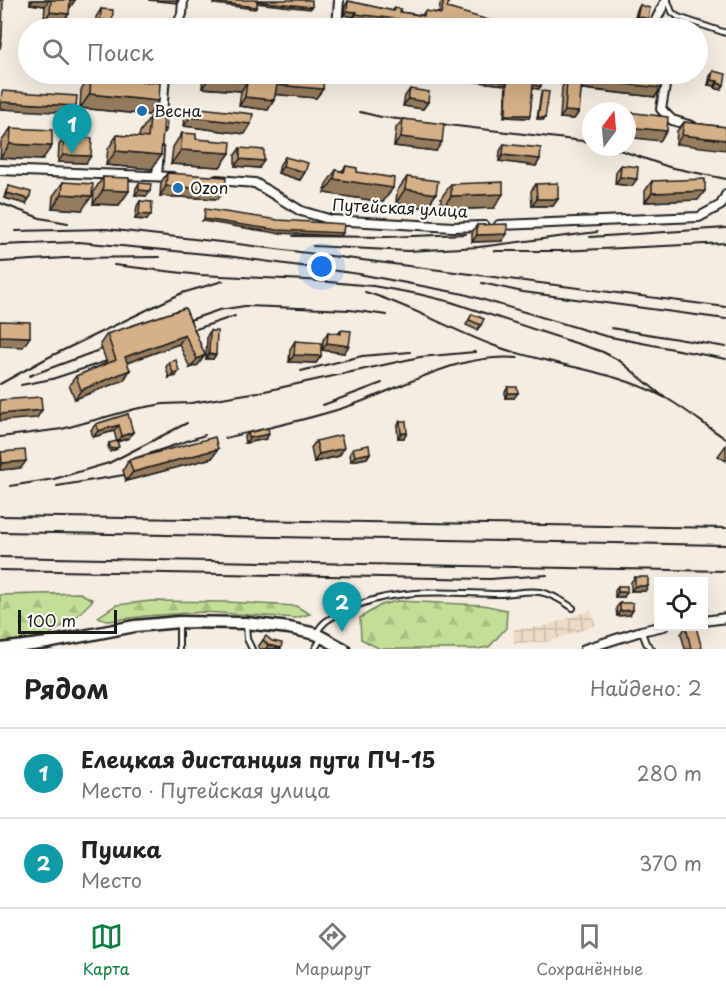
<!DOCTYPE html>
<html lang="ru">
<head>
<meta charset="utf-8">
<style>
  body { margin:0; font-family:"Playpen Sans",sans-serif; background:#f2f2f2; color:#222 }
  .controls { position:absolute; right:18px; bottom:18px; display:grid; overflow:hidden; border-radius:0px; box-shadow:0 6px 24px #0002 }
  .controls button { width:54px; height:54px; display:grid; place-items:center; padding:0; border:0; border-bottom:2px solid #e0e0e0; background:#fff; color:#222; font:30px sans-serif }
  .compass { position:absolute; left:582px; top:102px; width:54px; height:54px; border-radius:50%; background:#fff; box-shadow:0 6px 24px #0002; rotate:16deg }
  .scale { position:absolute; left:18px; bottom:15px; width:99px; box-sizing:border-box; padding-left:6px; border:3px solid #1c1c1c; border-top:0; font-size:16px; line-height:21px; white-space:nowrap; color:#1c1c1c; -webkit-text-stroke:4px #fdfcf7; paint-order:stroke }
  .you { position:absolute; left:322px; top:267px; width:21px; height:21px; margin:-15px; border:4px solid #fff; border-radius:50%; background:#1a73e8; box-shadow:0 0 0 9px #1a73e833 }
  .badge { display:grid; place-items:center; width:39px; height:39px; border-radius:50%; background:#0b8043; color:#fff; font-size:20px; font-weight:700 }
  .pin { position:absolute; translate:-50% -50px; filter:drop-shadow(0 2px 3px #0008) }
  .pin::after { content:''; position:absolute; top:32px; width:21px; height:18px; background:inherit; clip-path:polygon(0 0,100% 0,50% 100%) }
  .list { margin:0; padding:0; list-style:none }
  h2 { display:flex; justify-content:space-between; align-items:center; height:78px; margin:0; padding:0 24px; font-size:26px }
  h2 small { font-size:20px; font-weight:400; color:#767676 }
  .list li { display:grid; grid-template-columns:39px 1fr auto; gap:18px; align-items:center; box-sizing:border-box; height:90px; padding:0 24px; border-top:2px solid #e0e0e0 }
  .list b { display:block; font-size:22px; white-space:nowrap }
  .list p { margin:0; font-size:20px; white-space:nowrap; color:#767676 }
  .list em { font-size:20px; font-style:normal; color:#767676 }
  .icon { flex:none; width:33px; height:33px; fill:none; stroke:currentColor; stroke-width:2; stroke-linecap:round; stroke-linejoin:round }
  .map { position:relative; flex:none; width:726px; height:649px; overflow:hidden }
  .search { position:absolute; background:#fff; box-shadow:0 6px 24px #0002; left:18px; right:18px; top:18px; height:66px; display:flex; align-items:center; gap:15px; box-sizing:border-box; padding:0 21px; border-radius:33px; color:#767676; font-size:22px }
  .sheet { height:258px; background:#fff }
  nav { display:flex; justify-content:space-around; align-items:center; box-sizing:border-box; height:84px; border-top:2px solid #e0e0e0; background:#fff; font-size:16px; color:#767676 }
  nav a { display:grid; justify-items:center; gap:3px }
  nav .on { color:#0b8043 }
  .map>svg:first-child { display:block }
  .industrial { fill:url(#industrial-grid) }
  .forest { fill:url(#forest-firs); stroke:#707e5a; stroke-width:1.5 }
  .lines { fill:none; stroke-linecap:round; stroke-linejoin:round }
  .lane-casing { stroke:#1c1c1c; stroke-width:8 }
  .street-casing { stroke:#1c1c1c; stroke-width:12 }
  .secondary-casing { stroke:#1c1c1c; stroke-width:15 }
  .lane { stroke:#fdfcf7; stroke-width:4 }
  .street { stroke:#fdfcf7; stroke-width:8 }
  .secondary { stroke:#fdfcf7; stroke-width:10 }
  .rail { stroke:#1c1c1c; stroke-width:2 }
  .wall { fill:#b89774; stroke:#1c1c1c; stroke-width:1.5 }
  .shaded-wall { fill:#967b5e; stroke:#1c1c1c; stroke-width:1.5 }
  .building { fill:#d6b087; stroke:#1c1c1c; stroke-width:1.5 }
  .poi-dot { fill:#1f6fb2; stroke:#fdfcf7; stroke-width:2 }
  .labels { text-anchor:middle; stroke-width:4.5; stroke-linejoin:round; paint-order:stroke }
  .poi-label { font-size:16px; fill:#1c1c1c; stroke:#fdfcf7; text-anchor:start }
  .street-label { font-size:16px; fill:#1c1c1c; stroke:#fdfcf7 }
</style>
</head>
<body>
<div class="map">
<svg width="726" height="649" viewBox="0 0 726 649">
  <defs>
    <pattern id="industrial-grid" width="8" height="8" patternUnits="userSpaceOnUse" patternTransform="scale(1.5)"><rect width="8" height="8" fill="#ecdbc6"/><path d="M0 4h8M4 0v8" fill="none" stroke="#cabbaa"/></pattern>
    <pattern id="forest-firs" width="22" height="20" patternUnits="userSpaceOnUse" patternTransform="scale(1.5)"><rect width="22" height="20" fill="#c3df97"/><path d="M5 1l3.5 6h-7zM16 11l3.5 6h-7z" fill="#a7bf82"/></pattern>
  </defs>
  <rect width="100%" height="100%" fill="#f5ede1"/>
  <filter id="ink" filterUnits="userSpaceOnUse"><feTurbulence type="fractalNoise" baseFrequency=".0167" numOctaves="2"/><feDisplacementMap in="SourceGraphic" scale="12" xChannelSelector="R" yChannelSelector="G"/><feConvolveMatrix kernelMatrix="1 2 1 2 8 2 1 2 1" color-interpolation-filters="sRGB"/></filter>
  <g filter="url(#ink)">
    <polygon class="industrial" points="591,610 596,625 548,642 514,643 514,629 543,627"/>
    <g class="forest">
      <polygon points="80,593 93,600 77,616 44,638 0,645 0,595"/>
      <polygon points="151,601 227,602 296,606 310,614 296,618 203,612 146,616 109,621 98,617 116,605"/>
      <polygon points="397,601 483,605 507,610 506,628 489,647 477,649 380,649 361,639 360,618 381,605"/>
    </g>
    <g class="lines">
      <defs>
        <g id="lane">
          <polyline points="668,1 672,12 678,17 726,33"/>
          <polyline points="246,624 247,639 252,649"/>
          <polyline points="642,632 646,643 652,649"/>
          <path d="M 317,633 C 322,622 329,619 340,613 C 391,586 443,593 498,594 C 512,594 527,590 540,592 C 552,594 563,601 573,608"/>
          <polyline points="179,649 179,622"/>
          <polyline points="315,649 322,637"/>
        </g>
        <g id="street">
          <polyline points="176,28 182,14 183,0"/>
          <polyline points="337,28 339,0"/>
          <polyline points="652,28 666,0"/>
          <polyline points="652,74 665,86 661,109 672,120 692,126"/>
          <polyline points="161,129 165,74"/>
          <polyline points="0,170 172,177"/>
          <polyline points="157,176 159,150"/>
          <polyline points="217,180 255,183 301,211 332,220 453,227 484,226"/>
          <polyline points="499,225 699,217 721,205 726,195"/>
          <polyline points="704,621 726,618"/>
          <polyline points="585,649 641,631 664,626"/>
        </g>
        <polyline id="secondary" points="1,649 47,643 135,626 179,622 246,623 289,628 316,634 344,649"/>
      </defs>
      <use href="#lane" class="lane-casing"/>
      <use href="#street" class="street-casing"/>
      <use href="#secondary" class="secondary-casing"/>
      <use href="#lane" class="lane"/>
      <use href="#street" class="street"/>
      <use href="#secondary" class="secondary"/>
      <g class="rail">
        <polyline points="360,112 381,117 591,142"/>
        <polyline points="611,147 669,167 726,179"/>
        <polyline points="0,203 40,218 68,223"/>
        <polyline points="16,231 106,229 238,244 726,307"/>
        <polyline points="293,236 386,237 466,234"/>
        <polyline points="590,237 726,228"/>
        <polyline points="0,245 79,242 227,256 359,274 464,294 605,336 726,359"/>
        <polyline points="313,246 408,251 479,247 597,232"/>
        <polyline points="495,251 560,251 726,243"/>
        <polyline points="0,262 65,258 160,257"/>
        <polyline points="114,265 200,275 307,280 373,286 418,294 451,302 603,352 620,361 665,398"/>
        <polyline points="482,283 523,292 726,319"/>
        <path d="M 365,292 C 410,305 451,330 495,346 C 551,366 612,369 666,398 C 687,410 706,426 726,439"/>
        <polyline points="181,323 219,310 245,306 350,310 387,315"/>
        <polyline points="611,328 726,347"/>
        <polyline points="184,333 235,316"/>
        <polyline points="301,371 362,356 410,352"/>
        <polyline points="29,376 102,349"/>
        <polyline points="0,384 49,357 182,293 223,281"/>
        <polyline points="21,385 52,379 107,361"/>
        <polyline points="323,405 382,383"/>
        <polyline points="0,437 62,429 135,409 163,404 191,403 265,391 420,357 475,352"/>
        <path d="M 225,438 C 266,428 308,420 349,406 C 406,387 456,353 518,358"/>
        <polyline points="127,461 205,435"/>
        <polyline points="10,486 54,479 109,463 187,423"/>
        <polyline points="57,486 124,475"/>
        <polyline points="0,516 726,528"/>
        <polyline points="0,532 726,545"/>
        <polyline points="0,557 726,571"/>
        <polyline points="0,570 490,579 547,575"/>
      </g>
    </g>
    <g class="wall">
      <polygon points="30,0 75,0 69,8 63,22 44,21 45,6 30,4"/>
      <polygon points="444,0 447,8 508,28 449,28 353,19 353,17 344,15 345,6 348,1 392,11 395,8 400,12 422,15 425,11 439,13 440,4"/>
      <polygon points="640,5 644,24 634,21 637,10"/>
      <polygon points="101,9 112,28 95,28 96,17"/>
      <polygon points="713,71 721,90 715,88 715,86 708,85 710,76"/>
      <polygon points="203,74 324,74 323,89 316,98 275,94 274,100 268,110 239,106 241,91 202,88"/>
      <polygon points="407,74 542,74 539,89 532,88 530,115 529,118 504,117 506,85"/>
      <polygon points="580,74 655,74 661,88 655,97 581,89 579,112 574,119 560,118 562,87 567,80 578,81"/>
      <polygon points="91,76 149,115 80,108 81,90"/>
      <polygon points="410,89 428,102 423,109 403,106 405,96"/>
      <polygon points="542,91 545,118 543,120 537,119 541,93"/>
      <polygon points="191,107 245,134 184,126 185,116"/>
      <polygon points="150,118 152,169 106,165 108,149 117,135 139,137 140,132"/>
      <polygon points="403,119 436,151 394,146 396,128"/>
      <polygon points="684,122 726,127 676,144 677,131"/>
      <polygon points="11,128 42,160 0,158 1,142"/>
      <polygon points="182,133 196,139 230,153 220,167 171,164 173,147"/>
      <polygon points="64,138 86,163 58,162 59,145"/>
      <polygon points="504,144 540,159 536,166 499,161 500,151"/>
      <polygon points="240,148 259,168 235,166 235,155"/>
      <polygon points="285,157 305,172 300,180 278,173 280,164"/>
      <polygon points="621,165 632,186 615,184 616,172"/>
      <polygon points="346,166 357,172 383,202 324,193 326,184 336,170 342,171"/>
      <polygon points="167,173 225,190 218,199 160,196 161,182"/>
      <polygon points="103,177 129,191 119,205 93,204 94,191"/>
      <polygon points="407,177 436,194 426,208 396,203 397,191"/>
      <polygon points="652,181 698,200 645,202 645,191"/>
      <polygon points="63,182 82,210 52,208 53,196"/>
      <polygon points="139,183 150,191 147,196 135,195 136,188"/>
      <polygon points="451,184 494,208 441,210 441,198"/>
      <polygon points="536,184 558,199 553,206 532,206 531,191"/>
      <polygon points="9,186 26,204 4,198 6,191"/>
      <polygon points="140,201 147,220 135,219 137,206"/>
      <polygon points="477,225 502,241 472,242 472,232"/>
      <polygon points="185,308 205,355 198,365 190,368 179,344 127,363 130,370 124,380 75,399 69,385 76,376 107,363 100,344 107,334"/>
      <polygon points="472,314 481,325 477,330 466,325"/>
      <polygon points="341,330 344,353 322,350 323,340 328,332 338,334"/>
      <polygon points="210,331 213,359 206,359 207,336"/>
      <polygon points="295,341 321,356 316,363 289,362 290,349"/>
      <polygon points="169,362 176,376 169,378 166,367"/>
      <polygon points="508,387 514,398 505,398 505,392"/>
      <polygon points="128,414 129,438 117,442 114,431 93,437 91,430 96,424"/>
      <polygon points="400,421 407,433 404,438 398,438 397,426"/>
      <polygon points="248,433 266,439 245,443 244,437"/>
      <polygon points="316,441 344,448 339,456 314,462 311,448"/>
      <polygon points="109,443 117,449 110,452 108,446"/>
      <polygon points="726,445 726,461 718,456"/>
      <polygon points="353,448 370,453 367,458 351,461 350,453"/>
      <polygon points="218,449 212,458 126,481 123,470 129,460"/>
      <polygon points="1,452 21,468 0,470 0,454"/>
      <polygon points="635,577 648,586 645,591 631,591 631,582"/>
      <polygon points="618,586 624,597 615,597 615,591"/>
      <polygon points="620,603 633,610 630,615 617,616 616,608"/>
      <polygon points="686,627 702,649 685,649 681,634"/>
      <polygon points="263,640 280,649 260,649 258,647"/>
    </g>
    <g class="shaded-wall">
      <polygon points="33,0 49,0 45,6 30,4"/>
      <polygon points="69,0 75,0 70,8 64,7"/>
      <polygon points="148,0 179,0 177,3"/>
      <polygon points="257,1 312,7 310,9 256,3"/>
      <polygon points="214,2 257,7 255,9 213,4"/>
      <polygon points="347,11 357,12 353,17 344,15"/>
      <polygon points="50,12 69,14 63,22 44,21"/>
      <polygon points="356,14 445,23 469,24 489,28 435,28 353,19"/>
      <polygon points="637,16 648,19 644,24 634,21"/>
      <polygon points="407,74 430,74 507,82 506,85"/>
      <polygon points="209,78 247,82 241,91 202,88"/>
      <polygon points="584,79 661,88 655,97 577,88"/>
      <polygon points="711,80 718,81 715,86 708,85"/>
      <polygon points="718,83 724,85 721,90 715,88"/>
      <polygon points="277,85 323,89 316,98 270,94"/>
      <polygon points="533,85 541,86 539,89 531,88"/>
      <polygon points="90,94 159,101 149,115 80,108"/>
      <polygon points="245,97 274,100 268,110 239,106"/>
      <polygon points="408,99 428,102 423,109 403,106"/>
      <polygon points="1,102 76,106 71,113 0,109 0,104"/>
      <polygon points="565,111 579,112 574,119 560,118"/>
      <polygon points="506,115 530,115 529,118 504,117"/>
      <polygon points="190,117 251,124 245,134 184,126"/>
      <polygon points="538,117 545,118 543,120 537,119"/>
      <polygon points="627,127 667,131 660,141 627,137"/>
      <polygon points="682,135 726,140 726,150 676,144"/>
      <polygon points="401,137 442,142 436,151 394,146"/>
      <polygon points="10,144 52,146 42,160 0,158"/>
      <polygon points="181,150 230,153 220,167 171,164"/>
      <polygon points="116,151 161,155 152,169 106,165"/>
      <polygon points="63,155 91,156 86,163 58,162"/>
      <polygon points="503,155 540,159 536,166 499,161"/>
      <polygon points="240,159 264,161 259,168 235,166"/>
      <polygon points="283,166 305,172 300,180 278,173"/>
      <polygon points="620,177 637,179 632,186 615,184"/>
      <polygon points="334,179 393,188 383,202 324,193"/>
      <polygon points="166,186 225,190 218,199 160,196"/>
      <polygon points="405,189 436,194 426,208 396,203"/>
      <polygon points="103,190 129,191 119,205 93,204"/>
      <polygon points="139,190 150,191 147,196 135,195"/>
      <polygon points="705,191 698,200 645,202 652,193"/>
      <polygon points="7,193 29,199 26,204 4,198"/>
      <polygon points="62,194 92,196 82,210 52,208"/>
      <polygon points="503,194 494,208 441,210 451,196"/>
      <polygon points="537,199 558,199 553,206 532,206"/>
      <polygon points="139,214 151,215 147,220 135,219"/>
      <polygon points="204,219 343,233 341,236 276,233 202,221"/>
      <polygon points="507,234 502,241 472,242 477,235"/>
      <polygon points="185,335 179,344 118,366 125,357"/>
      <polygon points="0,336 30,337 23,347 0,346"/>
      <polygon points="327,343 349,346 344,353 322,350"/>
      <polygon points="209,354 216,355 213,359 206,359"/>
      <polygon points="205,355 198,365 190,368 197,359"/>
      <polygon points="294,355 321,356 316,363 289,362"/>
      <polygon points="130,370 124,380 75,399 81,390"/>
      <polygon points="179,371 176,376 169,378 173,373"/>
      <polygon points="508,393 518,393 514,398 505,398"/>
      <polygon points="42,410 37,418 0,421 0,414"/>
      <polygon points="119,425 114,431 93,437 98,431"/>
      <polygon points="133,432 129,438 117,442 122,436"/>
      <polygon points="401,433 407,433 404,438 398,438"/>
      <polygon points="269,434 266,439 245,443 249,438"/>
      <polygon points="344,448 339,456 314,462 319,454"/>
      <polygon points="218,449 212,458 126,481 133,472"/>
      <polygon points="370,453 367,458 351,461 355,456"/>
      <polygon points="26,461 21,468 0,470 0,467 2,463"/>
      <polygon points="635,586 648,586 645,591 631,591"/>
      <polygon points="618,592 627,592 624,597 615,597"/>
      <polygon points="633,610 630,615 617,616 620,611"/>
      <polygon points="268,645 281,648 280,649 266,649"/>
    </g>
    <g class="building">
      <polygon points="0,0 3,0 2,37 0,49"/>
      <polygon points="51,0 70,0 69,14 50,12"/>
      <polygon points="215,0 312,0 312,7 257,1 257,7 214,2"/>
      <polygon points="444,0 449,1 447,8 492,21 509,23 508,28 489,28 469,24 469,26 445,23 445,25 356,14 357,12 347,11 348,1 394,11 395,8 401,9 400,12 424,16 425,11 441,14"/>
      <polygon points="640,5 650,8 648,19 637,16"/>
      <polygon points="101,9 113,10 112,28 100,28"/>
      <polygon points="524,22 533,23 533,28 523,28"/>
      <polygon points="573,24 581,25 580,28 573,28"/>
      <polygon points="713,71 726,74 724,85 718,83 718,81 711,80"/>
      <polygon points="209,74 324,74 323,89 277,85 274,100 245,97 247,82 209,78"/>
      <polygon points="430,74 542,74 541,86 533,85 530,115 506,115 507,82"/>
      <polygon points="584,74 660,74 663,76 661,88 584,79"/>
      <polygon points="91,76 160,83 159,101 90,94"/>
      <polygon points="567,80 582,81 579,112 565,111"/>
      <polygon points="410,89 429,92 428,102 408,99"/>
      <polygon points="2,91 77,96 76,106 1,102"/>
      <polygon points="542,91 549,92 545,118 538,117"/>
      <polygon points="191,107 253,114 251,124 190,117"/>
      <polygon points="627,112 668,117 667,131 627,127"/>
      <polygon points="150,118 164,119 161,155 116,151 117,135 148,138"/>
      <polygon points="403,119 444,124 442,142 401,137"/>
      <polygon points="684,122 726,127 726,140 682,135"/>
      <polygon points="11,128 52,130 52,146 10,144"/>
      <polygon points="182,133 196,134 196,139 231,142 230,153 181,150"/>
      <polygon points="64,138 92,138 91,156 63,155"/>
      <polygon points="504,144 541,148 540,159 503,155"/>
      <polygon points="240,148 264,150 264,161 240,159"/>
      <polygon points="285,157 308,163 305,172 283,166"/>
      <polygon points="621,165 638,167 637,179 620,177"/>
      <polygon points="346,166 357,168 357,172 394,178 393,188 334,179 336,170 344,172"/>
      <polygon points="167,173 226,177 225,190 166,186"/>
      <polygon points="103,177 129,178 129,191 103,190"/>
      <polygon points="407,177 438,181 436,194 405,189"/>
      <polygon points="705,179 705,191 652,193 652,181"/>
      <polygon points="63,182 93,184 92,196 62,194"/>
      <polygon points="503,182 503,194 451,196 451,184"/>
      <polygon points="139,183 151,184 150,191 139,190"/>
      <polygon points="558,183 558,199 537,199 536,184"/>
      <polygon points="9,186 31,192 29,199 7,193"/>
      <polygon points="140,201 152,202 151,215 139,214"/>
      <polygon points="205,209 278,220 344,224 343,233 277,230 204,219"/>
      <polygon points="507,224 507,234 477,235 477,225"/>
      <polygon points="185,308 205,355 197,359 185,335 125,357 130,370 81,390 76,376 116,360 107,334"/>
      <polygon points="472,314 484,319 481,325 469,320"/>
      <polygon points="0,321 30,322 30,337 0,336"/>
      <polygon points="341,330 351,331 349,346 327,343 328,332 341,334"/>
      <polygon points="210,331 217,331 216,355 209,354"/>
      <polygon points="295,341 321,343 321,356 294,355"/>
      <polygon points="176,360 179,371 173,373 169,362"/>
      <polygon points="508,387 517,387 518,393 508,393"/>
      <polygon points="41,397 42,410 0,414 0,400"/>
      <polygon points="128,414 133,432 122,436 119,425 98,431 96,424"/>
      <polygon points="400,421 406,421 407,433 401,433"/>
      <polygon points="268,428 269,434 249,438 248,433"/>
      <polygon points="341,435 344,448 319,454 316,441"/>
      <polygon points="215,437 218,449 133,472 129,460"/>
      <polygon points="117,441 119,447 111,449 109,443"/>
      <polygon points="369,445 370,453 355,456 353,448"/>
      <polygon points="25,450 26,461 2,463 1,452"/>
      <rect x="635" y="577" width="13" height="9"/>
      <rect x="618" y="586" width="9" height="6"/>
      <polygon points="620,603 633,603 633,610 620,611"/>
      <polygon points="686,627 696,627 702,649 691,649"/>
      <polygon points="266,636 272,641 282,643 281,648 268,645 263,640"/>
    </g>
  </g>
  <g class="poi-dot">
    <circle cx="142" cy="111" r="6"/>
    <circle cx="178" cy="188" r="6"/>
  </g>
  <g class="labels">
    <g class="poi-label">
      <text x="154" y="117">Весна</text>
      <text x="190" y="194">Ozon</text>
    </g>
    <g class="street-label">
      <text transform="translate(400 208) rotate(3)" y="6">Путейская улица</text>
    </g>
  </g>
</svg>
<div class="controls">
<button><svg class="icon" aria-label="locate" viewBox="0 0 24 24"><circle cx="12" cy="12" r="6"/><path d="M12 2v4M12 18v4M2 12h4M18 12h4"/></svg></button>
</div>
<svg class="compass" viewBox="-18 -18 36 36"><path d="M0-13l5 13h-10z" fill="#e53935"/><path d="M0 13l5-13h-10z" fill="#767676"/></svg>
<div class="scale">100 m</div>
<div class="you"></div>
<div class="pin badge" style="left:72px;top:154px;background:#0f9aa8">1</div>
<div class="pin badge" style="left:342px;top:632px;background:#0f9aa8">2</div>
<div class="search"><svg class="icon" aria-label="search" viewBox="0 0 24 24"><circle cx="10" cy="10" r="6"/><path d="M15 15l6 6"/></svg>Поиск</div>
</div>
<section class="sheet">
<h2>Рядом<small>Найдено: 2</small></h2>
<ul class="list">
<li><span class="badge" style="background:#0f9aa8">1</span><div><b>Елецкая дистанция пути ПЧ-15</b><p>Место · Путейская улица</p></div><em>280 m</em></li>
<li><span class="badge" style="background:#0f9aa8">2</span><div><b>Пушка</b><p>Место</p></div><em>370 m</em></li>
</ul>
</section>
<nav>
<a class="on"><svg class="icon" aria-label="map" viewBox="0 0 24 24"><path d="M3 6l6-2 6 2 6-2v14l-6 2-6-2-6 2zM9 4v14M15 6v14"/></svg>Карта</a>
<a><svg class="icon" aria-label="directions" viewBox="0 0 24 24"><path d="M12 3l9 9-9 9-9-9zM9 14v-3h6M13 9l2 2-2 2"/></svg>Маршрут</a>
<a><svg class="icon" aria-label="saved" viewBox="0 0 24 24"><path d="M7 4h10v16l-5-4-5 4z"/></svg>Сохранённые</a>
</nav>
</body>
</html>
